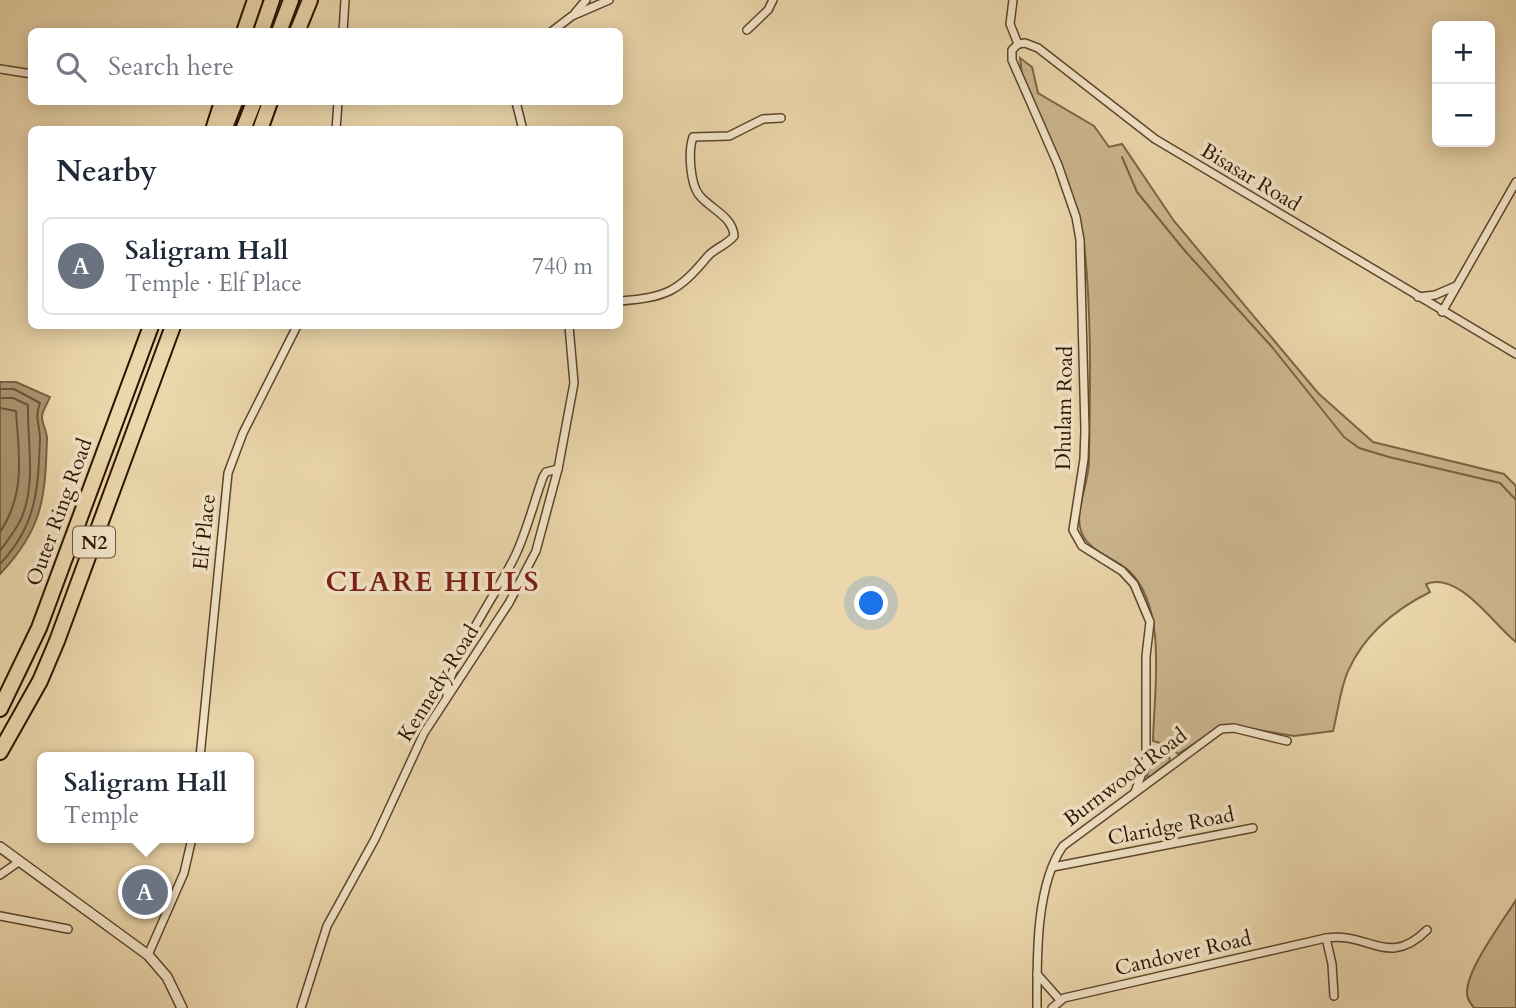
<!DOCTYPE html>
<html lang="en">
<head>
<meta charset="utf-8">
<style>
  body { margin:0; font-family:Cardo,serif; background:#f2f2f3; color:#1f2937 }
  .controls { position:absolute; right:21px; top:21px; display:grid; overflow:hidden; border-radius:10px; box-shadow:0 4px 18px #0003 }
  .controls button { width:63px; height:63px; display:grid; place-items:center; padding:0; border:0; border-bottom:2px solid #e0e1e3; background:#fff; color:#1f2937; font:35px sans-serif }
  .you { position:absolute; left:872px; top:604px; width:24px; height:24px; margin:-18px; border:5px solid #fff; border-radius:50%; background:#1a73e8; box-shadow:0 0 0 10px #1a73e833 }
  .badge { display:grid; place-items:center; width:46px; height:46px; border-radius:50%; background:#8f2418; color:#fff; font-size:23px; font-weight:700 }
  .pin { position:absolute; translate:-50% -50%; border:4px solid #fff; box-shadow:0 2px 7px #0006 }
  .popup { position:absolute; left:37px; top:752px; width:217px; height:91px; box-sizing:border-box; display:grid; place-content:center; border-radius:10px; background:#fff; filter:drop-shadow(0 2px 5px #0005); font-size:23px; white-space:nowrap; color:#747a83 }
  .popup b { font-size:26px; color:#1f2937 }
  .popup::after { content:''; position:absolute; left:50%; top:100%; margin-left:-14px; border:14px solid transparent; border-top-color:#fff }
  .list { margin:0; padding:0; list-style:none }
  h2 { display:flex; justify-content:space-between; align-items:center; height:91px; margin:0; padding:0 28px; font-size:30px }
  h2 small { font-size:23px; font-weight:400; color:#747a83 }
  .list li { display:grid; grid-template-columns:46px 1fr auto; gap:21px; align-items:center; box-sizing:border-box; height:98px; margin:0 14px 14px; padding:0 14px; border:2px solid #e0e1e3; border-radius:10px }
  .list b { display:block; font-size:26px; white-space:nowrap }
  .list p { margin:0; font-size:23px; white-space:nowrap; color:#747a83 }
  .list em { font-size:23px; font-style:normal; color:#747a83 }
  .icon { flex:none; width:38px; height:38px; fill:none; stroke:currentColor; stroke-width:2; stroke-linecap:round; stroke-linejoin:round }
  .map { position:relative; flex:none; width:1516px; height:1008px; overflow:hidden }
  .search { position:absolute; background:#fff; box-shadow:0 4px 18px #0003; left:28px; top:28px; width:595px; height:77px; display:flex; align-items:center; gap:18px; box-sizing:border-box; padding:0 24px; border-radius:10px; color:#747a83; font-size:26px }
  .panel { position:absolute; background:#fff; box-shadow:0 4px 18px #0003; left:28px; top:126px; width:595px; height:203px; border-radius:10px }
  .map>svg:first-child { display:block }
  .green { fill:#ccb68f; stroke:#7c6548; stroke-width:2 }
  .water { fill:#ab9572; stroke:#796144; stroke-width:2 }
  .lines { fill:none; stroke-linecap:round; stroke-linejoin:round }
  .shore { stroke:#6c5439; stroke-width:2 }
  .stream { stroke:#796144; stroke-width:2 }
  .minor-casing { stroke:#5d452b; stroke-width:10 }
  .tertiary-casing { stroke:#5d452b; stroke-width:12 }
  .motorway-casing { stroke:#2d1400; stroke-width:18 }
  .minor { stroke:#f3e5c9; stroke-width:7 }
  .tertiary { stroke:#f3e5c9; stroke-width:9 }
  .motorway { stroke:#ecd7ac; stroke-width:14 }
  .labels { text-anchor:middle; stroke-width:7; stroke-linejoin:round; paint-order:stroke }
  .shield { fill:#f3e5c9; stroke:#68533c; stroke-width:2 }
  .shield-label { font-size:19px; font-weight:bold; fill:#2d1400 }
  .street-label { font-size:21px; fill:#2d1400; stroke:#f3e5c9 }
  .district-label { font-size:28px; font-weight:bold; letter-spacing:2px; fill:#7a1f14; stroke:#f3e5c9 }
</style>
</head>
<body>
<div class="map">
<svg width="1516" height="1008" viewBox="0 0 1516 1008">
  <rect width="100%" height="100%" fill="#ecd7ac"/>
  <filter id="stains"><feTurbulence type="fractalNoise" baseFrequency=".00286" numOctaves="4"/><feColorMatrix values="0 0 0 0 .2 0 0 0 0 .09 0 0 0 0 .02 0 0 0 .5 -.17"/></filter>
  <radialGradient id="worn" r=".72"><stop offset=".6" stop-color="#630" stop-opacity="0"/><stop offset="1" stop-color="#630" stop-opacity=".3"/></radialGradient>
  <g class="green">
    <path d="M 1020,58 L 1032,67 L 1038,93 L 1094,126 L 1109,147 L 1122,144 L 1174,221 L 1318,393 L 1373,442 L 1504,474 L 1516,486 L 1516,642 C 1493,624 1459,571 1426,584 L 1430,592 C 1396,609 1364,635 1348,671 C 1340,689 1338,712 1333,731 L 1294,736 L 1229,725 L 1220,727 L 1178,754 L 1170,746 L 1153,741 C 1154,690 1168,608 1129,571 C 1114,557 1088,552 1081,531 C 1074,511 1089,483 1089,462 C 1090,390 1092,315 1084,243 L 1078,213 L 1022,74 Z"/>
    <polygon points="1159,749 1169,755 1170,761 1147,779 1151,751"/>
    <path d="M 1516,900 L 1516,1008 L 1474,1008 C 1470,1003 1467,999 1467,993 C 1466,970 1503,921 1516,900 Z"/>
  </g>
  <path class="water" d="M 0,382 L 16,382 L 50,397 C 48,402 42,411 42,417 C 42,424 47,431 47,439 C 45,498 43,529 0,574 Z"/>
  <g class="lines">
    <g class="shore">
      <path d="M 0,389 L 14,389 L 40,403 C 34,420 40,423 40,439 C 38,489 37,525 0,564"/>
      <path d="M 0,398 L 13,398 L 28,405 C 27,439 36,479 23,514 C 19,527 8,539 0,551"/>
      <path d="M 0,408 L 16,411 C 19,455 26,493 0,532"/>
    </g>
    <polyline class="stream" points="1122,157 1137,192 1185,251 1272,347 1344,437 1359,448 1389,457 1500,483 1516,500"/>
    <defs>
      <g id="minor">
        <polyline points="1013,0 1010,24 1018,44"/>
        <polyline points="575,13 586,0"/>
        <polyline points="747,30 768,10 773,0"/>
        <polyline points="343,32 345,0"/>
        <polyline points="551,32 572,16 609,0"/>
        <polyline points="1018,44 1012,50 1012,60 1058,165 1076,217 1080,240 1085,430 1084,459 1073,530 1082,546 1122,571 1134,584 1150,622 1146,656 1146,762 1135,792"/>
        <polyline points="1018,44 1025,43 1038,48 1155,139 1516,354"/>
        <polyline points="0,69 32,74"/>
        <polyline points="516,102 523,130"/>
        <polyline points="336,130 338,102"/>
        <polyline points="1418,297 1435,295 1456,286"/>
        <path d="M 620,301 C 667,297 678,292 708,256 C 715,248 727,245 734,236 C 733,217 711,209 700,196 C 690,185 688,151 693,137 L 729,136 L 763,119 L 781,118"/>
        <polyline points="1442,312 1516,182"/>
        <path d="M 447,696 C 447,663 500,589 516,554 C 527,530 534,502 543,477 L 546,472 L 558,469"/>
        <polyline points="200,757 228,473 243,433 297,326"/>
        <polyline points="1053,867 1253,828"/>
        <polyline points="0,875 20,861"/>
        <polyline points="0,916 68,929"/>
        <polyline points="1326,938 1332,964 1334,996"/>
        <polyline points="148,955 184,873 192,838"/>
        <polyline points="1037,974 1060,1000"/>
        <polyline points="301,1008 327,926 375,839 424,733 509,603 536,551 558,469 574,383 569,326"/>
        <path d="M 1037,1008 C 1037,961 1035,886 1063,846 L 1221,729 L 1234,728 L 1287,741"/>
        <path d="M 1052,1008 L 1064,998 L 1326,938 C 1368,931 1388,969 1427,930"/>
      </g>
      <polyline id="tertiary" points="0,847 148,955 167,977 182,1008"/>
      <g id="motorway">
        <polyline points="244,32 255,0"/>
        <polyline points="261,32 272,0"/>
        <polyline points="279,32 291,0"/>
        <polyline points="297,32 310,0"/>
        <polyline points="213,130 222,102"/>
        <polyline points="224,130 235,102"/>
        <polyline points="243,130 254,102"/>
        <polyline points="260,130 270,102"/>
        <polyline points="0,709 39,628 151,326"/>
        <polyline points="0,752 40,681 57,641 173,326"/>
      </g>
    </defs>
    <use href="#minor" class="minor-casing"/>
    <use href="#tertiary" class="tertiary-casing"/>
    <use href="#motorway" class="motorway-casing"/>
    <use href="#minor" class="minor"/>
    <use href="#tertiary" class="tertiary"/>
    <use href="#motorway" class="motorway"/>
  </g>
  <g class="labels">
    <rect class="shield" x="73" y="526.5" width="42" height="31" rx="5"/>
    <g class="shield-label">
      <text x="94" y="549">N2</text>
    </g>
    <g class="street-label">
      <text transform="translate(1251 177) rotate(31)" y="7">Bisasar Road</text>
      <text transform="translate(1064 408) rotate(-89)" y="7">Dhulam Road</text>
      <text transform="translate(59 512) rotate(-70)" y="7">Outer Ring Road</text>
      <text transform="translate(204 532) rotate(-84)" y="7">Elf Place</text>
      <text transform="translate(438 683) rotate(-58)" y="7">Kennedy Road</text>
      <text transform="translate(1125 777) rotate(-37)" y="7">Burnwood Road</text>
      <text transform="translate(1171 826) rotate(-11)" y="7">Claridge Road</text>
      <text transform="translate(1183 953) rotate(-13)" y="7">Candover Road</text>
    </g>
    <g class="district-label">
      <text x="433" y="591">CLARE HILLS</text>
    </g>
  </g>
  <rect width="100%" height="100%" filter="url(#stains)"/>
  <rect width="100%" height="100%" fill="url(#worn)"/>
</svg>
<div class="controls">
<button>+</button>
<button>−</button>
</div>
<div class="you"></div>
<div class="pin badge" style="left:145px;top:892px;background:#6b7280">A</div>
<div class="popup"><b>Saligram Hall</b>Temple</div>
<div class="search"><svg class="icon" aria-label="search" viewBox="0 0 24 24"><circle cx="10" cy="10" r="6"/><path d="M15 15l6 6"/></svg>Search here</div>
<section class="panel">
<h2>Nearby<small></small></h2>
<ul class="list">
<li><span class="badge" style="background:#6b7280">A</span><div><b>Saligram Hall</b><p>Temple · Elf Place</p></div><em>740 m</em></li>
</ul>
</section>
</div>
</body>
</html>
